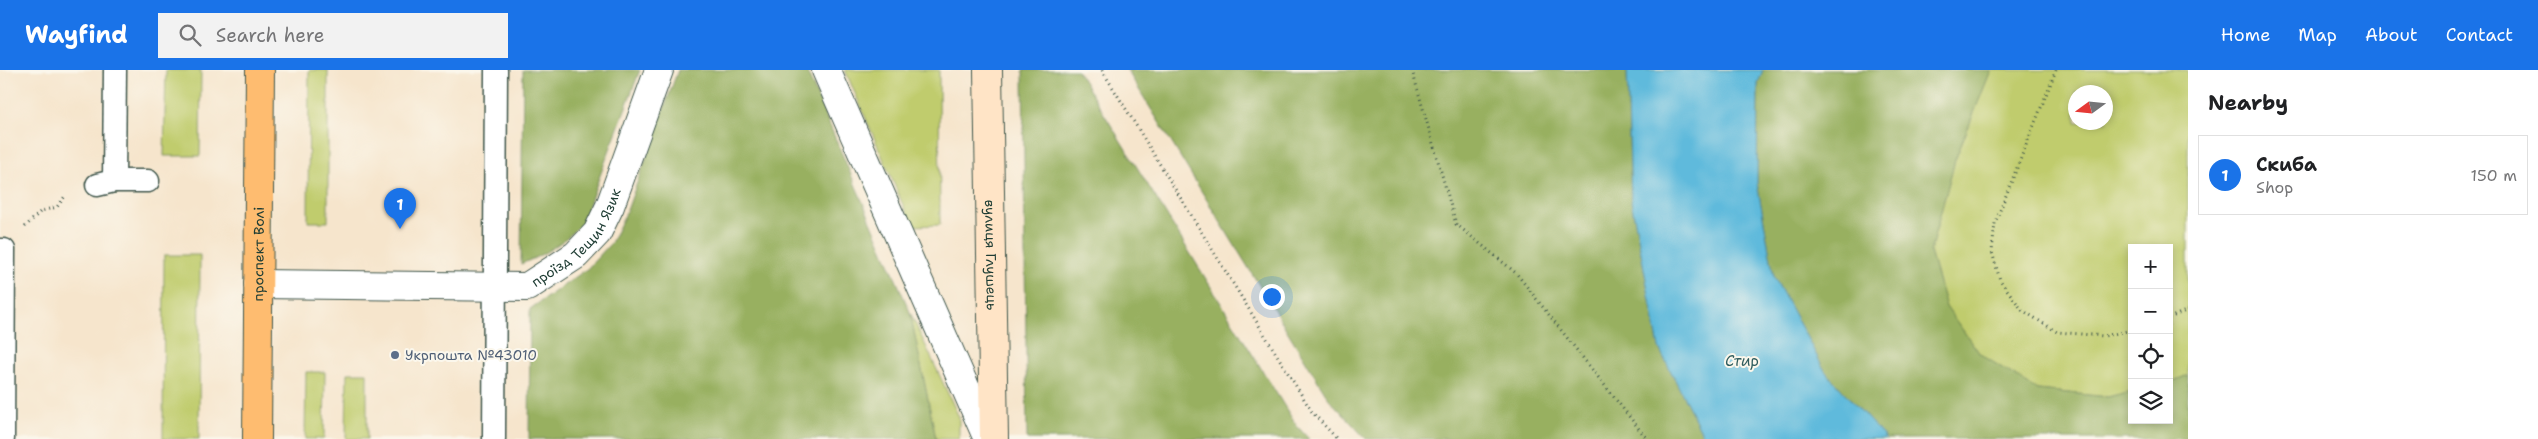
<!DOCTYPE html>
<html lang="en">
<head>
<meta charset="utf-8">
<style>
  body { margin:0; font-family:"Shantell Sans",sans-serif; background:#f2f2f2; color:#202124 }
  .controls { position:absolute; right:15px; bottom:15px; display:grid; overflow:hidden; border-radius:0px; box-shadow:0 2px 8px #0003 }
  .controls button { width:45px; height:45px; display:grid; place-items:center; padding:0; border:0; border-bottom:1px solid #e0e0e0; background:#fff; color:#202124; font:25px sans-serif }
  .compass { position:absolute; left:2068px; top:15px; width:45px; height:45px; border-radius:50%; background:#fff; box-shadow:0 2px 8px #0003; rotate:255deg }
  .you { position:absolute; left:1271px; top:226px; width:18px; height:18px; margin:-12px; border:4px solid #fff; border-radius:50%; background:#1a73e8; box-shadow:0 0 0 8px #1a73e833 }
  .badge { display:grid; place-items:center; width:32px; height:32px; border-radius:50%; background:#1a73e8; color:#fff; font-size:16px; font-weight:700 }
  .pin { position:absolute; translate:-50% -41px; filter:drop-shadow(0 1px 2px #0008) }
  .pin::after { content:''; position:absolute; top:26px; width:18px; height:15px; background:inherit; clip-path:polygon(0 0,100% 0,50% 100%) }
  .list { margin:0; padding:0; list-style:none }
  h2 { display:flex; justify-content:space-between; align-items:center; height:65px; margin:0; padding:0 20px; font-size:21px }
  h2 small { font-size:16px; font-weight:400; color:#757577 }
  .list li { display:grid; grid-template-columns:32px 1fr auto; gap:15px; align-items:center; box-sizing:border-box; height:80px; margin:0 10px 10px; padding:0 10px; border:1px solid #e0e0e0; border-radius:0px }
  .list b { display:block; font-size:19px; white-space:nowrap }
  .list p { margin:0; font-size:16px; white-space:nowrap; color:#757577 }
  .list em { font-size:16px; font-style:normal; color:#757577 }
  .icon { flex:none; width:28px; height:28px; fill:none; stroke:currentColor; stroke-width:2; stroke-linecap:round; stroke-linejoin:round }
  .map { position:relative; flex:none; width:2188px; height:369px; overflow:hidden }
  header { display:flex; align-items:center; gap:30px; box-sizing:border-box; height:70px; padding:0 25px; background:#1a73e8; color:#fff }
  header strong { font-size:24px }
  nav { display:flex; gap:28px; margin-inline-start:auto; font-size:18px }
  .search { width:350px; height:45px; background:#f2f2f2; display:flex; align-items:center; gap:12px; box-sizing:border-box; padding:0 18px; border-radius:0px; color:#757577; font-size:19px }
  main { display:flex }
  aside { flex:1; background:#fff }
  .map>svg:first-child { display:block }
  .green { fill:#c0cc6d; stroke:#708450; fill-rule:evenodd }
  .forest { fill:#98b060; stroke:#5c764a }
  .water { fill:#5fbadc; stroke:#3f7c88 }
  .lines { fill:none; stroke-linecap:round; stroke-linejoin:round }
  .lane-casing { stroke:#3f564b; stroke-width:25 }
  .street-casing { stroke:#3f564b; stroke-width:30 }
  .secondary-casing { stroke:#3f564b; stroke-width:30 }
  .primary-casing { stroke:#3f564b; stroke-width:30 }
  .path { stroke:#3f564b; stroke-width:3; stroke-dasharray:1 4; stroke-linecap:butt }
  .lane { stroke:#fff; stroke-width:22 }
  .street { stroke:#fff; stroke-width:28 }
  .secondary { stroke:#ffe4c6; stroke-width:28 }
  .primary { stroke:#febc70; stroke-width:28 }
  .service-dot { fill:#5c6f8a; stroke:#fbf7ec; stroke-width:2 }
  .labels { text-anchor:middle; stroke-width:4; stroke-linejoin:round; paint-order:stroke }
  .street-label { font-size:14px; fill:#1f3d34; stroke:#fbf7ec }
  .service-label { font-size:14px; fill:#4e5e75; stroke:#fbf7ec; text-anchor:start }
  .water-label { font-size:15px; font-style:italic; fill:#2f5c5e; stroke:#fbf7ec }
</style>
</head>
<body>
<header>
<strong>Wayfind</strong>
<div class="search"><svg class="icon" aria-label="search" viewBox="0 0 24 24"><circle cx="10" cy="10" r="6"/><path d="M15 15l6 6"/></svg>Search here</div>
<nav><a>Home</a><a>Map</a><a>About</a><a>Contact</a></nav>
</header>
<main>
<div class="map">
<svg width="2188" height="369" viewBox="0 0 2188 369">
  <rect width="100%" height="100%" fill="#fbf7ec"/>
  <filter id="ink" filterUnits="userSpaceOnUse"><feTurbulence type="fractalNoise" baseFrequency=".02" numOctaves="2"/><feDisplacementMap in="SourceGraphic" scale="10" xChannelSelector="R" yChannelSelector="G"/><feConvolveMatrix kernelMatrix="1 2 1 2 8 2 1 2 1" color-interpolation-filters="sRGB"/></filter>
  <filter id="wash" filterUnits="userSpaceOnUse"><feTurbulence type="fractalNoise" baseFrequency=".0096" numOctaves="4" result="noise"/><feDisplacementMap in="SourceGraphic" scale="20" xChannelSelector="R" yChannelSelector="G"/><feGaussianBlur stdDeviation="1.12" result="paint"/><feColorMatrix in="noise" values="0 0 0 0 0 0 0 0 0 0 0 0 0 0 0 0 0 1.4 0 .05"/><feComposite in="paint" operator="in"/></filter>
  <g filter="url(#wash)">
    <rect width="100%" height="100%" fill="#f6e5cc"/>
    <g class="green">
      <polygon points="166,0 201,0 200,86 164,86"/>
      <polygon points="309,0 328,0 328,152 308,152"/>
      <polygon points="845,0 939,0 940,155 912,156"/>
      <path d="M 1991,0 L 2188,0 L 2188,305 L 2169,313 L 2169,178 L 2132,178 L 2132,321 L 2108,327 L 2037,320 L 1980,284 L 1946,237 L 1930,182 L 1955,90 ZM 2076,22 L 2106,22 L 2106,52 L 2076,52 Z"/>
      <polygon points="164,185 200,185 199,369 163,369"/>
      <polygon points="910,242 959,347 959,369 936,369"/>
      <polygon points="306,302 325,302 324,369 305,369"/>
      <polygon points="347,303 367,303 367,369 346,369"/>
    </g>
    <g class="forest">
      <path d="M 523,0 L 640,0 L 582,153 C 563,173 546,184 521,194 Z"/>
      <polygon points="678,0 806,0 910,242 936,369 529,369 530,239 587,199 611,173 626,143"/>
      <polygon points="1023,0 1077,0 1296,355 1309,369 1027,369"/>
      <polygon points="1127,0 1627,0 1631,130 1659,278 1705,369 1366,369 1329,329"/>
      <polygon points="1763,0 1991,0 1955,90 1930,182 1946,237 1980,284 2037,320 2108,327 2132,321 2132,350 2169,350 2169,313 2188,305 2188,369 1886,369 1825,301 1774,207 1757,113 1758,13"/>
    </g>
    <polygon class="water" points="1627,0 1763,0 1758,13 1757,113 1774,207 1825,301 1886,369 1705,369 1659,278 1631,130"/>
  </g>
  <g filter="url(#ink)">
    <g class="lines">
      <defs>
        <g id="lane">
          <polyline points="114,111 115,0"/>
          <polyline points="97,115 114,111 148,111"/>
          <polyline points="0,180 4,180 3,369"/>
          <polyline points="494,369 496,0"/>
        </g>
        <g id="street">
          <polyline points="826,0 988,369"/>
          <path id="s1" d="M 258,214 L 527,217 L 576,185 L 597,163 L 610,136 L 659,0"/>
        </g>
        <g id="secondary">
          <path id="s2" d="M 988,0 L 994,369"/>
        </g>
        <g id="primary">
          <path id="s3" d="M 257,369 L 260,0"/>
        </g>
      </defs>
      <use href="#lane" class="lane-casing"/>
      <use href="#street" class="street-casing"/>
      <use href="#secondary" class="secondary-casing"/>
      <use href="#primary" class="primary-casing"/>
      <g class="path">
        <polyline points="1102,0 1312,342 1337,369"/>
        <polyline points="1412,0 1456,154 1516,203 1647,369"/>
        <polyline points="2056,0 1995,153 1992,182 2000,210 2022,240 2057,262 2104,266 2132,260"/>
        <polyline points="25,157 41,141 57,137 66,125"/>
        <polyline points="2169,248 2188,240"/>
      </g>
      <use href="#lane" class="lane"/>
      <use href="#street" class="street"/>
      <use href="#secondary" class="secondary"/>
      <use href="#primary" class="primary"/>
    </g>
  </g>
  <circle class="service-dot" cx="395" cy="285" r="5"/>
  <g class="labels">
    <g class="street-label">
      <text dy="5" stroke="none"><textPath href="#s1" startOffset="341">проїзд Тещин Язик</textPath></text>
      <text dy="5" stroke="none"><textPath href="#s2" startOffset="185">вулиця Глушець</textPath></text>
      <text dy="5" stroke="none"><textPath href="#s3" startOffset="185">проспект Волі</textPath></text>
    </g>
    <g class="service-label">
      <text x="405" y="290">Укрпошта №43010</text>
    </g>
    <g class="water-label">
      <text x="1742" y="296">Стир</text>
    </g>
  </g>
</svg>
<div class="controls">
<button>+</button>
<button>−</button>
<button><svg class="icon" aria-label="locate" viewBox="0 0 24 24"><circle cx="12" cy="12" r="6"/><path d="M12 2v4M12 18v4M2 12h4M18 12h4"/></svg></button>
<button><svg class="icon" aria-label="layers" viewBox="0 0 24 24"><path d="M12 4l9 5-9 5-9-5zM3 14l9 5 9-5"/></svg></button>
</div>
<svg class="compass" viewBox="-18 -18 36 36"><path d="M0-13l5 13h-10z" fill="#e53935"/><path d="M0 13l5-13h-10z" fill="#757577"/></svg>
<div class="you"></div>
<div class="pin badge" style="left:400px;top:159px">1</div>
</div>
<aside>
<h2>Nearby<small></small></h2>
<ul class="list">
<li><span class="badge">1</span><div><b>Скиба</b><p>Shop</p></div><em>150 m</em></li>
</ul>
</aside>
</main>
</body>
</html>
